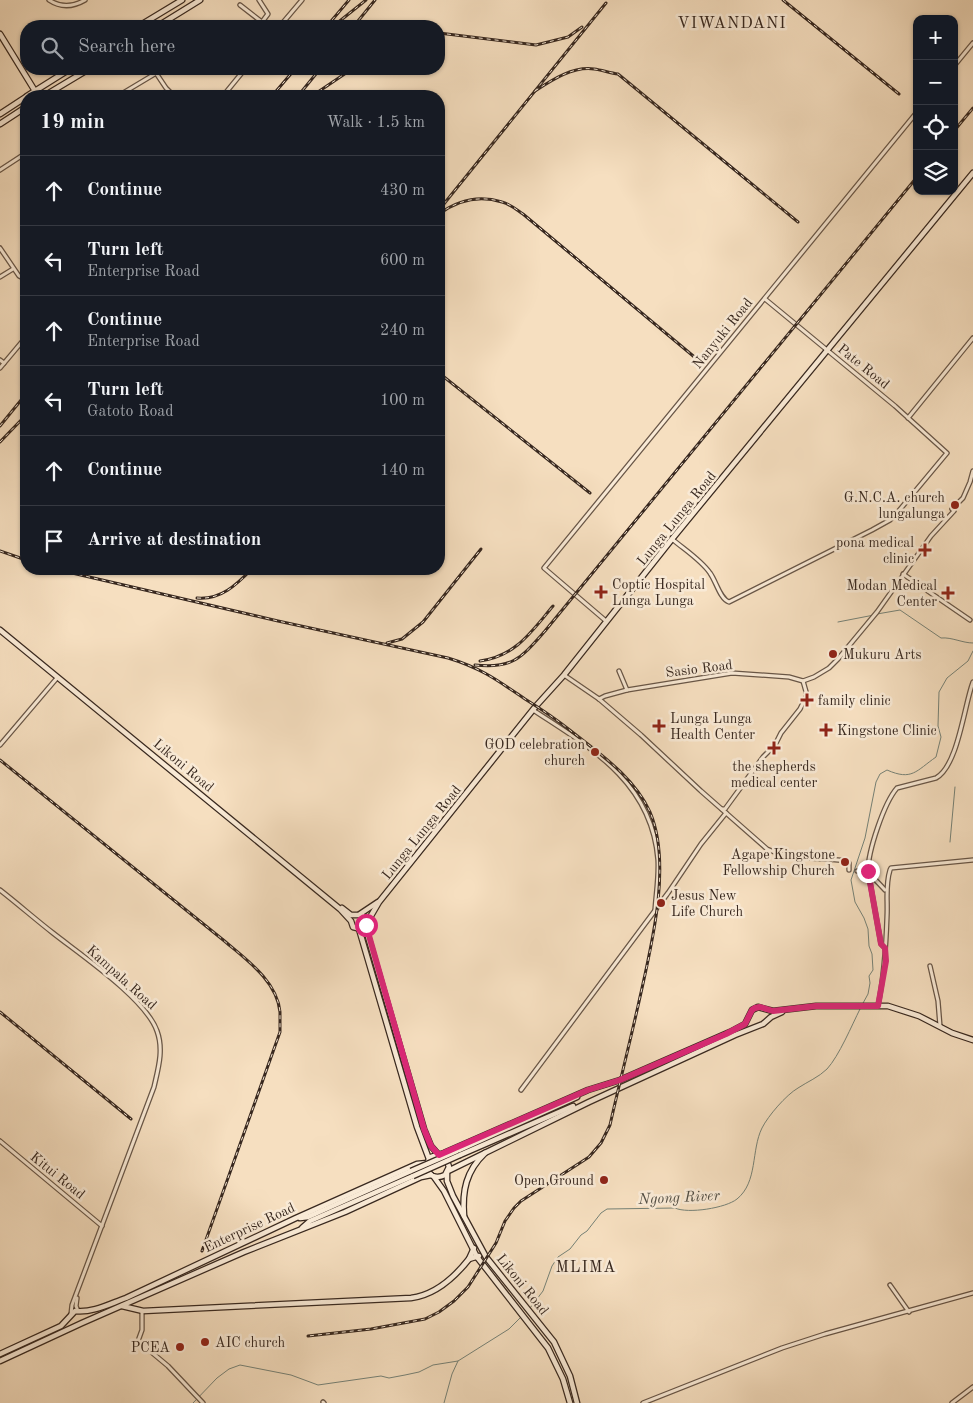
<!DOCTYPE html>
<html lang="en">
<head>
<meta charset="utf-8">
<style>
  body { margin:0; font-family:"Old Standard TT",serif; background:#242831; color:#f1f3f6 }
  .controls { position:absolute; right:15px; top:15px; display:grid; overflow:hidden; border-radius:10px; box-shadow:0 1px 4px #0004 }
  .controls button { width:45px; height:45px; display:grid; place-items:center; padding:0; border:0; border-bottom:1px solid #363941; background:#171b24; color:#f1f3f6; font:25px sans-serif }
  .stop { position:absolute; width:15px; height:15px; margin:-11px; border:4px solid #db2777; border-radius:50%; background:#fff }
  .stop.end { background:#db2777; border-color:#fff; box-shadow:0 1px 5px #0008 }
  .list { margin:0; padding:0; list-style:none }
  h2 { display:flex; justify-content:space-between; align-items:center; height:65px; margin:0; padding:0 20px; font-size:21px }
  h2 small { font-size:16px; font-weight:400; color:#9ea1a6 }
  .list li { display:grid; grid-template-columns:32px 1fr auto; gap:15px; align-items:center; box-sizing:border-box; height:70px; padding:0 20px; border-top:1px solid #363941 }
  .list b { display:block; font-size:19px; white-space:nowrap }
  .list p { margin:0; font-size:16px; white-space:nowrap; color:#9ea1a6 }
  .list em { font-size:16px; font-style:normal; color:#9ea1a6 }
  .icon { flex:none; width:28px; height:28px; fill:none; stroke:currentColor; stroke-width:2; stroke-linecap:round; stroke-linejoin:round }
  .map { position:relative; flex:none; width:973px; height:1403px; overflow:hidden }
  .search { position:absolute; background:#171b24; box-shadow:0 1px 4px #0004; left:20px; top:20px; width:425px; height:55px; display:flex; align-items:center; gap:12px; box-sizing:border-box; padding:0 18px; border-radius:20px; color:#9ea1a6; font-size:19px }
  .panel { position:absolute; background:#171b24; box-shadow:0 1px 4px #0004; left:20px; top:90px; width:425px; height:485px; border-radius:20px }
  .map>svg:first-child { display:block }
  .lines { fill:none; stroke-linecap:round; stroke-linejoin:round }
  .stream { stroke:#758176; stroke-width:1 }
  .street-casing { stroke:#685647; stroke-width:5.5 }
  .secondary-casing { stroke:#38281f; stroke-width:7 }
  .street { stroke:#f9ead6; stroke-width:3 }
  .secondary { stroke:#f9ead6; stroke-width:4.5 }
  .rail-casing { stroke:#38281f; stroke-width:3 }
  .rail { stroke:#f9ead6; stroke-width:1; stroke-dasharray:4; stroke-linecap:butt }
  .secondary-bridge-casing { stroke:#38281f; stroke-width:7; stroke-linecap:butt }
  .secondary-bridge { stroke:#f9ead6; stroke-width:4.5 }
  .route { stroke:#db2777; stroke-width:6 }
  .poi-dot { fill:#8f2418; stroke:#f9ead6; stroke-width:2 }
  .labels { text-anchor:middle; stroke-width:5; stroke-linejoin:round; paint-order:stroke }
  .street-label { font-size:14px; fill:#38281f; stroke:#f9ead6 }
  .poi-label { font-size:14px; fill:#38281f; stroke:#f9ead6; text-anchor:end }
  .water-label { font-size:15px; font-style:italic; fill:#514d43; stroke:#f9ead6 }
  .quarter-label { font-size:16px; letter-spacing:1px; fill:#38281f; stroke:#f9ead6 }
</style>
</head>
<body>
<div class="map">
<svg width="973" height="1403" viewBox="0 0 973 1403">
  <rect width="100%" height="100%" fill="#f6dfc0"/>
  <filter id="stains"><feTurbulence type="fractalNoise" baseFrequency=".004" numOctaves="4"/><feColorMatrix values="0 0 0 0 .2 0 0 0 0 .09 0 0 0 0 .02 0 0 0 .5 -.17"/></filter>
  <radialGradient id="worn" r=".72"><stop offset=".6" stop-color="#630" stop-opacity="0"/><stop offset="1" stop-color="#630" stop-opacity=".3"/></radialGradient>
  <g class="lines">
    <g class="stream">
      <path d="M 877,614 L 900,610 L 941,638 C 952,637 962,643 973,643"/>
      <polyline points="838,622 874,615"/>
      <polyline points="950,842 955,787"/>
      <path d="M 862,1005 L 868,994 L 870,983 L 869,976 L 873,970 L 872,954 L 869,946 L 868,929 L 864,918 L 855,902 L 851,880 L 865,838 L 876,782 L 880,774 L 887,770 C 912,781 916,771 936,757 L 941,737 L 938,726 L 939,692 L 947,678 L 968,661 L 973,651"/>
      <path d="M 530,1308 L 543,1291 L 552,1266 L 558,1257 L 570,1249 L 581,1235 L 587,1231 L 601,1213 L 607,1209 L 675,1208 C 688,1214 726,1208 737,1199 C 758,1182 751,1150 762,1128 C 768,1116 786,1095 798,1088 C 807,1082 819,1077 827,1069 C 839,1056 852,1025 860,1009"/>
      <polyline points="193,1403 217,1378 229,1369 240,1365 291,1375 318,1385 381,1376 389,1378 405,1375 419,1372 433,1365 458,1361 509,1329 522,1316"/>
      <polyline points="444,1403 452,1374 458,1361"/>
    </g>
    <defs>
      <g id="street">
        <path d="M 49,0 C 61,8 73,7 85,0"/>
        <polyline points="259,0 268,14 262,22"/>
        <polyline points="240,5 267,26"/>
        <polyline points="280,26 302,0"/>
        <polyline points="954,66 973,43"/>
        <polyline points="156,73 166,88 174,96"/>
        <polyline points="118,96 163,69"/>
        <polyline points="223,96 245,69"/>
        <polyline points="0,170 26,153"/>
        <polyline points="0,248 19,276 23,278 26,278"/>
        <polyline points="0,277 13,269"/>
        <polyline points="0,360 4,363"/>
        <polyline points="0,368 26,337"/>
        <polyline points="908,418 973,338"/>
        <path d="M 672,539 C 685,550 701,560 710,573 C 716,581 720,599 729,602 L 872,530 L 890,520 L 897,513 L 947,453 L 895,406 L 765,299"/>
        <polyline points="903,574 970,620"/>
        <polyline points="606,621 544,568 917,112"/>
        <polyline points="619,671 627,690"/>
        <path d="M 564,675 L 599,699 L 641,735 L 701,791 L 767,849 C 793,861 819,857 846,861 L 849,863 L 849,870"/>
        <polyline points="599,699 605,696 627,690 732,673 789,677 803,681 814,677 829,668 838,659 877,612 931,536 954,511 952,509 963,498 970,482 973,471"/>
        <path d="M 533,710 C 592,748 652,783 658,860 C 659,877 656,894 655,910"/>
        <polyline points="0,745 57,678"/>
        <polyline points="722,809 725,809 763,757 775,745 781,733 800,709 807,695 803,681"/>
        <polyline points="857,871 868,871"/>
        <polyline points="869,873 885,890"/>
        <path d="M 0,890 C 18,904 35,919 53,933 C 81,955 146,999 157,1031 C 164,1050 158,1069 154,1087 L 72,1305 L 71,1314"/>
        <path d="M 885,948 L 881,944 L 868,871 C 868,851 884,803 897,788 L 936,778 C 958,766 964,706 973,682"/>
        <polyline points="930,966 938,1001 940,1026"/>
        <path d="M 878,1006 C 884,976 886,947 887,917 C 888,901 885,886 890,870 L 891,868 L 973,860"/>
        <polyline points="521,1090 668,893 701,844 726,813"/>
        <polyline points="0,1141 102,1226"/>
        <polyline points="890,1285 909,1312"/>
        <polyline points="77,1298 76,1306 78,1311"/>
        <polyline points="142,1311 142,1330 138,1341 168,1366 203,1403"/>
        <polyline points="323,1402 324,1403"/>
        <polyline points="643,1403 782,1348 825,1334 973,1293"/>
        <polyline points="952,1403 973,1387"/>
      </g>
      <g id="secondary">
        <polyline points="139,26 182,0"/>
        <polyline points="158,26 200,0"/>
        <polyline points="0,34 35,91"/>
        <polyline points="27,96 70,69"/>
        <polyline points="44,96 89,69"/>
        <polyline points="0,114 26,97"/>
        <polyline points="0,124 26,107"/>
        <polyline points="0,630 340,909 351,921 353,927 361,929 365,926 379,902 536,706 564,675 672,539 973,173"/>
        <polyline points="342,908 351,915 362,915 366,922"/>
        <polyline points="360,914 378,902"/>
        <polyline points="365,926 424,1129 431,1146 438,1154"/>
        <polyline points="359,929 417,1127 429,1159"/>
        <polyline points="457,1151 577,1097"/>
        <path d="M 439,1155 L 446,1158 L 449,1167 L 445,1175 C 431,1182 421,1168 431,1157 L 444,1153 L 588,1090 L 620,1080 L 730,1032 L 745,1024 L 752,1010 L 758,1007 L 773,1011 L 816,1006 L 888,1006 L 919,1016 L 952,1033 L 973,1040"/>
        <polyline points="460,1155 573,1106"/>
        <polyline points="448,1171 589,1102 735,1035 763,1024 771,1017 782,1012"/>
        <polyline points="447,1173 447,1181 453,1196 486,1257 554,1342 570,1376 577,1403"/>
        <polyline points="434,1177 444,1191 477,1257 548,1348 563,1379 570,1403"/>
        <path d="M 464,1216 C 462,1191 466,1171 485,1153"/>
        <polyline points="300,1218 308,1217 411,1171"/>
        <polyline points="302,1228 310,1221 413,1176"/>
        <polyline points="474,1248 469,1259 479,1256"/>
        <path d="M 122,1306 L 143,1311 L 411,1298 C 435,1295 454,1278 469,1259"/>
        <path d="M 0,1354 L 61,1326 L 75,1311 C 93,1313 109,1304 126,1298 L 296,1218 L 417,1164 L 427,1163"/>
        <polyline points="0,1361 82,1323 244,1252 345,1212 421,1177 431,1175"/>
      </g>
    </defs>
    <use href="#street" class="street-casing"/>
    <use href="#secondary" class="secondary-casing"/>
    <use href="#street" class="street"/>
    <use href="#secondary" class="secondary"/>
    <defs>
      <g id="rail">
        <polyline points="783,0 899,94"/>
        <polyline points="336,24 366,0"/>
        <polyline points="327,26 349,0"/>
        <polyline points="354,26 375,0"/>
        <polyline points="439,33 536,45 568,37 582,27"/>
        <path d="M 535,91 C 552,80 573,66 594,69 C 602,70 610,73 618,74 L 798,222"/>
        <polyline points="272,96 295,69"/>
        <polyline points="298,96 320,69"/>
        <polyline points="312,96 352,69"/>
        <polyline points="954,131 973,108"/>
        <polyline points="439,210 606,3"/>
        <path d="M 439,214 C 458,200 480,195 502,202 C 510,204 517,210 523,214 L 698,360"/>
        <polyline points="439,373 590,493"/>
        <polyline points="0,426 26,394"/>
        <polyline points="0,442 26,415"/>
        <polyline points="0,551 26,560"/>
        <path d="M 55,569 L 278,621 L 448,658 C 481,668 497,680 525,699 C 541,709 556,719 571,731 C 600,754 634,777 650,812 C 673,866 650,951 638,1006 C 629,1046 619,1085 610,1125 L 601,1143 L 589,1157 L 521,1201 L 514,1208 L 505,1221 L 496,1243 L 468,1287 L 454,1301 L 439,1312 L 425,1319 L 371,1329 L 308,1336"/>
        <polyline points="85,572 111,571 130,569"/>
        <path d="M 197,598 C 221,600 236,585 252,569"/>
        <polyline points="387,643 402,639 423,622 481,549"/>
        <path d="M 480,661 C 516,656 531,632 553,606"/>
        <path d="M 475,665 C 513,669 521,658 545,631 L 917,177"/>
        <path d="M 0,760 L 222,939 C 244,958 277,980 280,1012 C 280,1019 280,1026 280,1032 L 202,1251"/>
        <polyline points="0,1012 131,1119"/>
      </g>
    </defs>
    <use href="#rail" class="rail-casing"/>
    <use href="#rail" class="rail"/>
    <defs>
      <g id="secondary-bridge">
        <polyline points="411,1171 457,1151"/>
        <polyline points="413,1176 460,1155"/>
      </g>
    </defs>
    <use href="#secondary-bridge" class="secondary-bridge-casing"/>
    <use href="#secondary-bridge" class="secondary-bridge"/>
  </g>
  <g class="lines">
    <polyline class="route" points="366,925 424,1129 431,1146 439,1155 588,1090 620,1080 726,1034 745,1024 752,1010 755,1008 760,1007 773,1011 816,1006 878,1006 886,961 885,948 881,944 868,871"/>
  </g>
  <g class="poi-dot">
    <circle cx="955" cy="505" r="5"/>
    <path d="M922.5 542.5h5v5h5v5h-5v5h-5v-5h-5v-5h5z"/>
    <path d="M598.5 584.5h5v5h5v5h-5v5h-5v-5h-5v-5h5z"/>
    <path d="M945.5 585.5h5v5h5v5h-5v5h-5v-5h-5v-5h5z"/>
    <circle cx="833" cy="654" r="5"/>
    <path d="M804.5 692.5h5v5h5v5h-5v5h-5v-5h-5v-5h5z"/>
    <path d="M656.5 718.5h5v5h5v5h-5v5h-5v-5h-5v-5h5z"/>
    <path d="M823.5 722.5h5v5h5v5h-5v5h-5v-5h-5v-5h5z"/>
    <path d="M771.5 740.5h5v5h5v5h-5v5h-5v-5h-5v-5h5z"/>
    <circle cx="595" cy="752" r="5"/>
    <circle cx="845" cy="862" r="5"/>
    <circle cx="661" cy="903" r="5"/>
    <circle cx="604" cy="1180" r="5"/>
    <circle cx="205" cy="1342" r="5"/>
    <circle cx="180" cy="1347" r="5"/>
  </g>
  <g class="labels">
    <g class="street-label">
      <text transform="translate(722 333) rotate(-51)" y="5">Nanyuki Road</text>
      <text transform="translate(864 366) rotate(39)" y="5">Pate Road</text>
      <text transform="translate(676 518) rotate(-51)" y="5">Lunga Lunga Road</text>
      <text transform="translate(699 668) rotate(-7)" y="5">Sasio Road</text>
      <text transform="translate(184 765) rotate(40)" y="5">Likoni Road</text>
      <text transform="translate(421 832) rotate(-51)" y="5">Lunga Lunga Road</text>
      <text transform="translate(122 977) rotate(42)" y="5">Kampala Road</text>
      <text transform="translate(58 1175) rotate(39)" y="5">Kitui Road</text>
      <text transform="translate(249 1227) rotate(-25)" y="5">Enterprise Road</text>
      <text transform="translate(523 1284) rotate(51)" y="5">Likoni Road</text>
    </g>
    <g class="poi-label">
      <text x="945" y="502">G.N.C.A. church<tspan x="945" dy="16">lungalunga</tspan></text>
      <text x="914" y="547">pona medical<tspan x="914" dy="16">clinic</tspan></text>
      <text x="612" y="589" text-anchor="start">Coptic Hospital<tspan x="612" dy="16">Lunga Lunga</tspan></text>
      <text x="937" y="590">Modan Medical<tspan x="937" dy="16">Center</tspan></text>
      <text x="843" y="659" text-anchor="start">Mukuru Arts</text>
      <text x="818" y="705" text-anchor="start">family clinic</text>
      <text x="670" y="723" text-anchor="start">Lunga Lunga<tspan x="670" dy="16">Health Center</tspan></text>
      <text x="837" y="735" text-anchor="start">Kingstone Clinic</text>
      <text x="585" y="749">GOD celebration<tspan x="585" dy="16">church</tspan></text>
      <text x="774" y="771" text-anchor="middle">the shepherds<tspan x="774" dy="16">medical center</tspan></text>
      <text x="835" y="859">Agape Kingstone<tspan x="835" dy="16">Fellowship Church</tspan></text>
      <text x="671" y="900" text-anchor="start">Jesus New<tspan x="671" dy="16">Life Church</tspan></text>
      <text x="594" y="1185">Open Ground</text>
      <text x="215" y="1347" text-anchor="start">AIC church</text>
      <text x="170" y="1352">PCEA</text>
    </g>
    <g class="water-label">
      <text transform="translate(679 1197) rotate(-3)" y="5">Ngong River</text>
    </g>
    <g class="quarter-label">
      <text x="732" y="28">VIWANDANI</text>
      <text x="586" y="1272">MLIMA</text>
    </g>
  </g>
  <rect width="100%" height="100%" filter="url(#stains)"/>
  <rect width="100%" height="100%" fill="url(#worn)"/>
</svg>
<div class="controls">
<button>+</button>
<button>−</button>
<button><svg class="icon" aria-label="locate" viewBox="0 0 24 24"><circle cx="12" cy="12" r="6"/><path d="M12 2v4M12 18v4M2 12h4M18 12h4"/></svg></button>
<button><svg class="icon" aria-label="layers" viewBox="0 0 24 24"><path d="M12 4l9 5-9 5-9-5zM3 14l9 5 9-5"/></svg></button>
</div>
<div class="stop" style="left:366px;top:925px"></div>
<div class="stop end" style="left:868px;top:871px"></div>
<div class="search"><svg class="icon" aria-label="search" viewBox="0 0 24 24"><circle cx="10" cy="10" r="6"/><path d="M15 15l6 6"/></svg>Search here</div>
<section class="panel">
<h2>19 min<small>Walk · 1.5 km</small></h2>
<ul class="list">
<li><svg class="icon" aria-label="ahead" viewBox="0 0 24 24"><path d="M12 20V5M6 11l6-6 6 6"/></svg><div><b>Continue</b></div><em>430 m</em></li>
<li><svg class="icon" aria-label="left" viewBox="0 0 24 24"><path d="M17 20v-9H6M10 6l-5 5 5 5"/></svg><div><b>Turn left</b><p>Enterprise Road</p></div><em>600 m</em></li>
<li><svg class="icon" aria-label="ahead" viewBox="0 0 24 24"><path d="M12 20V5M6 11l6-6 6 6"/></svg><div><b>Continue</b><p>Enterprise Road</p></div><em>240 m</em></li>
<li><svg class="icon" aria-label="left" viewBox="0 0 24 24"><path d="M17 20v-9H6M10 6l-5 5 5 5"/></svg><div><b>Turn left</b><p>Gatoto Road</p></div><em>100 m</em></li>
<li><svg class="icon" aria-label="ahead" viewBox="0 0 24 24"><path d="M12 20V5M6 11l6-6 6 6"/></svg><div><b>Continue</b></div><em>140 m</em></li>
<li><svg class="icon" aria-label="arrive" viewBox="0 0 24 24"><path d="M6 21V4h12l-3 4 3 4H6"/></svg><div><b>Arrive at destination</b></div></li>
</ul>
</section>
</div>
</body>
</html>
